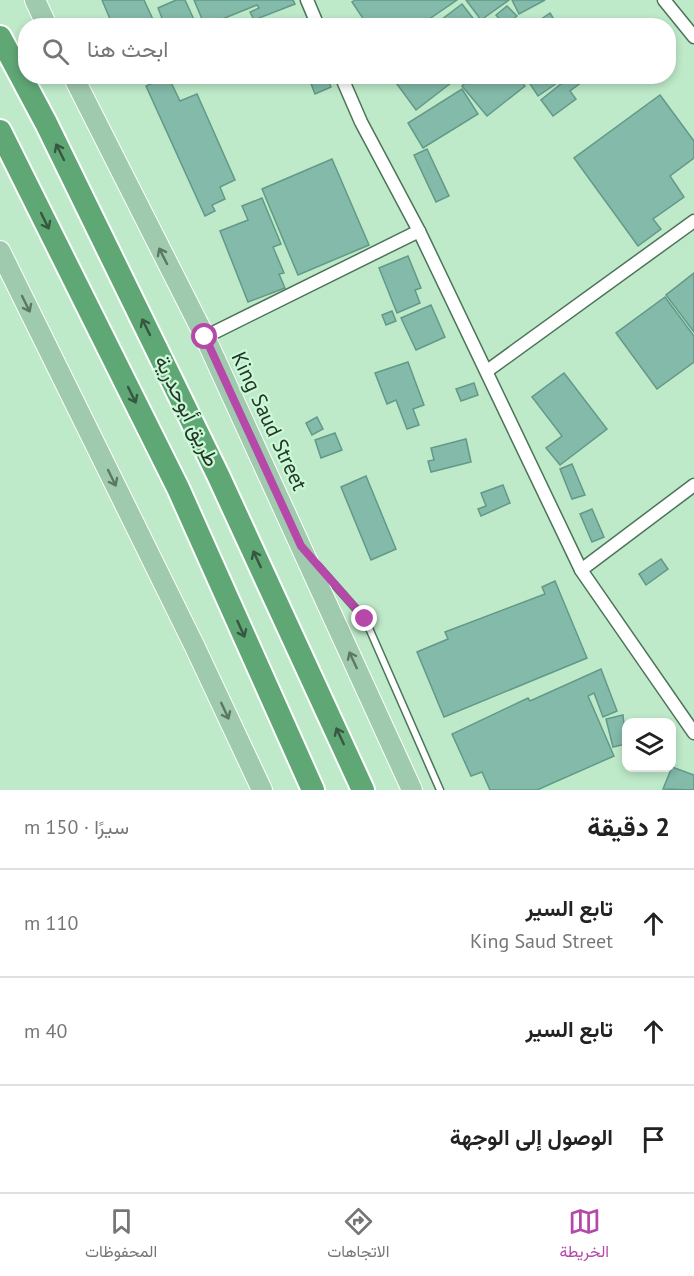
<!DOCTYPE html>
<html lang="ar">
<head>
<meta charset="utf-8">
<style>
  body { margin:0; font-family:"PT Sans",Vazirmatn,sans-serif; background:#f2f2f2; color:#222; direction:rtl }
  .controls { position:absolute; right:18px; bottom:18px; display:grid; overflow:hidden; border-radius:12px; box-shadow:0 3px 9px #0003 }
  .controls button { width:54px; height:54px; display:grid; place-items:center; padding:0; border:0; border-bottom:2px solid #e0e0e0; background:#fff; color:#222; font:30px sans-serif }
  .stop { position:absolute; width:18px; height:18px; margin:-14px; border:4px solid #b548a8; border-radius:50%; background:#fff }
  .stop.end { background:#b548a8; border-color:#fff; box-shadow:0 2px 6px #0008 }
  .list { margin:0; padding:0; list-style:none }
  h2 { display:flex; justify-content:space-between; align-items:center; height:78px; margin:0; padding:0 24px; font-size:26px }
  h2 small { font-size:20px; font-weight:400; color:#767676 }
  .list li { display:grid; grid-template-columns:39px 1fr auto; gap:18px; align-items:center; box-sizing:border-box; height:108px; padding:0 24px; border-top:2px solid #e0e0e0 }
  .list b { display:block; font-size:22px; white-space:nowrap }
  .list p { margin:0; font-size:20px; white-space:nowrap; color:#767676 }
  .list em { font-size:20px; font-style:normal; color:#767676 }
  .icon { flex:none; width:33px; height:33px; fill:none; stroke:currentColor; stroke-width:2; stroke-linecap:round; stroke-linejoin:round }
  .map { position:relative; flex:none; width:694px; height:790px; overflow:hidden; direction:ltr }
  .search { position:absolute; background:#fff; box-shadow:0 3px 9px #0003; left:18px; right:18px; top:18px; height:66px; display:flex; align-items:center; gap:15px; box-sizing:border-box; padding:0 21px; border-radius:24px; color:#767676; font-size:22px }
  .sheet { height:402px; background:#fff }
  nav { display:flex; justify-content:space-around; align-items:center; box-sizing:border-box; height:84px; border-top:2px solid #e0e0e0; background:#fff; font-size:16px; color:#767676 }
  nav a { display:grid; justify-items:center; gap:3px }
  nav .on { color:#b548a8 }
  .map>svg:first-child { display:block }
  .building { fill:#83baa9; stroke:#629988; stroke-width:1.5 }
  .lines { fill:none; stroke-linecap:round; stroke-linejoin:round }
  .lane-casing { stroke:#4c7458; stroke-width:9 }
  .street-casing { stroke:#4c7458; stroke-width:15 }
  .primary-casing { stroke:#fff; stroke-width:22 }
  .highway-casing { stroke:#fff; stroke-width:26 }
  .lane { stroke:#fff; stroke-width:6 }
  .street { stroke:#fff; stroke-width:12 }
  .primary { stroke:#a0caad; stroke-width:20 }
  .highway { stroke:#60a776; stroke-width:22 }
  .oneway { stroke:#365740 }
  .oneway2 { stroke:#5c7864 }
  .route { stroke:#b548a8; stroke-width:8 }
  .labels { text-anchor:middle; stroke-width:4.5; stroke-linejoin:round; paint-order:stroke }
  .street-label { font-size:21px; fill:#243529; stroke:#cbf8d6 }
</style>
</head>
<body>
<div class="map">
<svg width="694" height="790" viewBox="0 0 694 790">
  <rect width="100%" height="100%" fill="#beeac9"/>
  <g class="building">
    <polygon points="102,0 144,0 156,26 113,26"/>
    <polygon points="176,0 185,0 195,22 188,26 165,26 158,8"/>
    <polygon points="194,0 293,0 295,4 254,20 250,12 259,8 257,5 205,26"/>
    <polygon points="355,0 457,0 419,26 368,26 352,2"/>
    <polygon points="466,0 509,0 481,20"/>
    <polygon points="512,0 545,0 519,14"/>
    <polygon points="462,4 479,26 433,26"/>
    <polygon points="507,6 517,16 505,26 496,15"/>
    <polygon points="550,13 558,26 531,26"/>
    <polygon points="168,76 180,101 197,94 235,180 220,187 225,199 212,205 215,211 205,216 146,86"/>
    <polygon points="308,76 327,76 331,87 315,94"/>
    <polygon points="391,76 460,76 416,110"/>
    <polygon points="473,76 518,76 525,86 487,116 462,86"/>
    <polygon points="525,76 567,76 538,96"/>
    <polygon points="571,76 590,76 570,91 576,99 553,116 541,100"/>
    <polygon points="462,89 478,114 423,148 408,123"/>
    <polygon points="660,95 694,141 694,158 670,176 684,197 653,219 661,229 638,246 574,158"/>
    <polygon points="427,149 449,196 436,202 414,155"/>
    <polygon points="332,159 369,245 298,275 262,189"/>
    <polygon points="262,198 281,244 273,247 284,273 279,274 285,288 248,302 220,231 248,220 242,206"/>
    <polygon points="408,256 421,288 415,290 420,303 397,313 379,268"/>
    <polygon points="694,273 694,332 666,295"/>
    <polygon points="665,297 694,336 694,362 657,389 616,333"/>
    <polygon points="431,305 445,337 416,350 401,318"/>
    <polygon points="392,311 396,321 386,325 382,315"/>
    <polygon points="408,362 424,405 413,409 419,425 407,429 396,400 387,404 375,373"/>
    <polygon points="564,373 607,429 560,465 546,448 562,436 532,397"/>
    <polygon points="474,383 478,395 461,401 456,389"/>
    <polygon points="317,417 323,429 312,435 306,423"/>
    <polygon points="335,433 342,450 321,458 315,440"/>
    <polygon points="466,439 471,462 431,472 428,461 434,460 431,448"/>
    <polygon points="572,464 585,495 572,499 560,469"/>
    <polygon points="366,476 396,549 371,560 341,487"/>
    <polygon points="503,485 510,503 481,516 478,509 486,506 481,493"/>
    <polygon points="592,509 604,537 592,542 580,514"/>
    <polygon points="661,559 668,569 646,585 639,574"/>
    <polygon points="555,581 587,658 444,717 417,652 448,639 445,632 545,594 542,587"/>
    <polygon points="601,669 617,711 603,717 594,693 588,696 614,756 537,790 490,790 482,772 471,776 452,734 528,698 530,701"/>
    <polygon points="623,715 626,744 613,747 606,719"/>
    <polygon points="672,767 694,775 694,790 663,789"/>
  </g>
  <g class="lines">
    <defs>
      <polyline id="lane" points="318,566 365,619 440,790"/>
      <g id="street">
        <polyline points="307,0 318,26"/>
        <polyline points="664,0 694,37"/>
        <polyline points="341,76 361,122 419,231 581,570 694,733"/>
        <polyline points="205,337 419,231"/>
        <polyline points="487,371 694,221"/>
        <polyline points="581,570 694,485"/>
      </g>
      <g id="primary">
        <polyline points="35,0 47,26"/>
        <polyline points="73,76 205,337 412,790"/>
        <polyline points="0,251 194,645 262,790"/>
      </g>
      <g id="highway">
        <polyline points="0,37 46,123 218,475 363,790"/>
        <polyline points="0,131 178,488 313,790"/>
      </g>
    </defs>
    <use href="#lane" class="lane-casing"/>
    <use href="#street" class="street-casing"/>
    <use href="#primary" class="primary-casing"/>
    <use href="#highway" class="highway-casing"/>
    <use href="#lane" class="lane"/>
    <use href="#street" class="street"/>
    <use href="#primary" class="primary"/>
    <use href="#highway" class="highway"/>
  </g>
  <defs><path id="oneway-shaft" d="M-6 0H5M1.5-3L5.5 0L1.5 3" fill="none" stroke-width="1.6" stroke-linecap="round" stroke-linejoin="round" transform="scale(1.5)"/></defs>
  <g class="oneway">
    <use href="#oneway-shaft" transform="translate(60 152) rotate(-116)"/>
    <use href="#oneway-shaft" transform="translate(45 221) rotate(64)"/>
    <use href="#oneway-shaft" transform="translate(146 327) rotate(-116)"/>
    <use href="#oneway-shaft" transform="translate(132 395) rotate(64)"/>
    <use href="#oneway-shaft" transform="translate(257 559) rotate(-115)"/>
    <use href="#oneway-shaft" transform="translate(241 629) rotate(66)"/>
    <use href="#oneway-shaft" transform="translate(340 736) rotate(-115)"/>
  </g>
  <g class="oneway2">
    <use href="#oneway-shaft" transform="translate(163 256) rotate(-117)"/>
    <use href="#oneway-shaft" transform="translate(26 304) rotate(64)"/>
    <use href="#oneway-shaft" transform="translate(112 478) rotate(64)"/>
    <use href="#oneway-shaft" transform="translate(353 660) rotate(-115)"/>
    <use href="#oneway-shaft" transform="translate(225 711) rotate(65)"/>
  </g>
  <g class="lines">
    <polyline class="route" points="205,337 301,546 365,619"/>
  </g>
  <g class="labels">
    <g class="street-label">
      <text transform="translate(187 411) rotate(64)" y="7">طريق أبوحدرية</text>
      <text transform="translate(269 421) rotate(65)" y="7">King Saud Street</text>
    </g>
  </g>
</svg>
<div class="controls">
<button><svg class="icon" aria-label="layers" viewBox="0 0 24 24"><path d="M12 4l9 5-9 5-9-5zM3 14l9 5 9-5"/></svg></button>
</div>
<div class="stop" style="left:205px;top:337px"></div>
<div class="stop end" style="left:365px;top:619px"></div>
<div class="search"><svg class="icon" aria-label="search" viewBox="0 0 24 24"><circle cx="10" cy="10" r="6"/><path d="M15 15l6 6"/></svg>ابحث هنا</div>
</div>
<section class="sheet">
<h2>2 دقيقة<small>سيرًا · 150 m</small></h2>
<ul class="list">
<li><svg class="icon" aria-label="ahead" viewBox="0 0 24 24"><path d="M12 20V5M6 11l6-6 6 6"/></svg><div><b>تابع السير</b><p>King Saud Street</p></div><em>110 m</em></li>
<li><svg class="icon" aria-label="ahead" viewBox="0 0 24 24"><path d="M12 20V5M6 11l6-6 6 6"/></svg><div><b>تابع السير</b></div><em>40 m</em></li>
<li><svg class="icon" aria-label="arrive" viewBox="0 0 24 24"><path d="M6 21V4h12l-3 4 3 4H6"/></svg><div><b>الوصول إلى الوجهة</b></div></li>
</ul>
</section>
<nav>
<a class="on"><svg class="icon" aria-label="map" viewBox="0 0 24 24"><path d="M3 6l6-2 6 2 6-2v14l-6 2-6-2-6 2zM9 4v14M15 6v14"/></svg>الخريطة</a>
<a><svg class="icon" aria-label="directions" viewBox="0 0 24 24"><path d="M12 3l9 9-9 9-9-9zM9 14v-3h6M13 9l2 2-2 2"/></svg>الاتجاهات</a>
<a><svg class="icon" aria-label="saved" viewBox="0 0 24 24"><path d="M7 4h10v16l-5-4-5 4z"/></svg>المحفوظات</a>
</nav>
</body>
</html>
